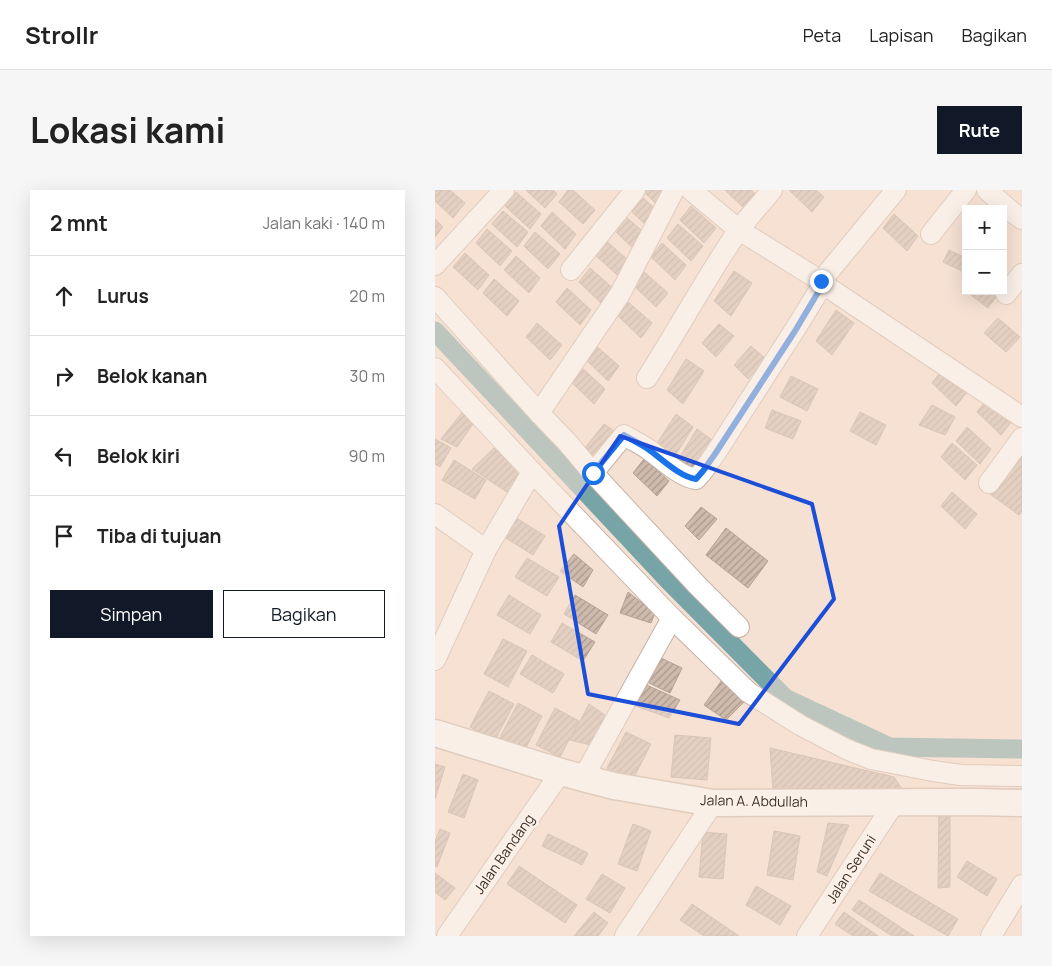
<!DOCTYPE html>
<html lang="id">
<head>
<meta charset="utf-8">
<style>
  body { margin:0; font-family:Manrope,sans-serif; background:#f6f6f6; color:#222 }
  .controls { position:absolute; right:15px; top:15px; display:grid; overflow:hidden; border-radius:0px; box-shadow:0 5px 20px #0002 }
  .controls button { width:45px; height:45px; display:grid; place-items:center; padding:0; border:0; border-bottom:1px solid #e0e0e0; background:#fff; color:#222; font:25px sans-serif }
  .stop { position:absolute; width:15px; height:15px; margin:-11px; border:4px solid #1a73e8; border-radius:50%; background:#fff }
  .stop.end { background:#1a73e8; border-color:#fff; box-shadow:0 1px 5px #0008 }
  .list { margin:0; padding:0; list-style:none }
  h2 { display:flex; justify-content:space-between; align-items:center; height:65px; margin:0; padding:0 20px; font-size:21px }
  h2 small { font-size:16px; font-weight:400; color:#767676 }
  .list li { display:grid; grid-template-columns:32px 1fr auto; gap:15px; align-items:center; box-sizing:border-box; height:80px; padding:0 20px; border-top:1px solid #e0e0e0 }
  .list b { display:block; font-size:19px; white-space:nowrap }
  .list em { font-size:16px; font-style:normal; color:#767676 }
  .actions { display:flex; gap:10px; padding:15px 20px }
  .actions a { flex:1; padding:11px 0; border:1px solid #111827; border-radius:0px; text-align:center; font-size:18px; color:#111827 }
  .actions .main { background:#111827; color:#fff }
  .icon { flex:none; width:28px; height:28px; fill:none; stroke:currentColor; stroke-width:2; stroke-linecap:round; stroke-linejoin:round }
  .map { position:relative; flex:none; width:587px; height:746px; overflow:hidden; border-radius:0px }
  header { display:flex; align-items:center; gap:30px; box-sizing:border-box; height:70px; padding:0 25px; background:#fff; border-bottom:1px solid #e0e0e0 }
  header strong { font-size:24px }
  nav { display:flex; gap:28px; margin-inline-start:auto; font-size:18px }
  .intro { display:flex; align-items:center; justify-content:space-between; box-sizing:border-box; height:120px; padding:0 30px }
  h1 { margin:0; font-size:35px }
  .button { padding:12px 22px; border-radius:0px; background:#111827; color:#fff; font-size:18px; font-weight:700 }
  main { display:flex; gap:30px; padding:0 30px }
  aside { flex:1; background:#fff; border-radius:0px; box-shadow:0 5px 20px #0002 }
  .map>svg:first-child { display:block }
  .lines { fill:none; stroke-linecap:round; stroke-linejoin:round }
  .canal { stroke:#77a4a7; stroke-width:19 }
  .building { fill:url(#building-hatch); stroke:#b6a395 }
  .minor-casing { stroke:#c6b3a5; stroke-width:22 }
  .tertiary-casing { stroke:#c6b3a5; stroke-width:29 }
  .minor { stroke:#fff; stroke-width:20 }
  .tertiary { stroke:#fff; stroke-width:26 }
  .route { stroke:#1a73e8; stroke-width:6 }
  .marked { fill:none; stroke:#1d4ed8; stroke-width:4; stroke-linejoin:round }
  .labels { text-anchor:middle; stroke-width:5; stroke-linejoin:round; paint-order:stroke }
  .street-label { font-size:14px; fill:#3a322c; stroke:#fcf0e7 }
</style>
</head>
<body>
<header>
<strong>Strollr</strong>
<nav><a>Peta</a><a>Lapisan</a><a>Bagikan</a></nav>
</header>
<div class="intro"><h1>Lokasi kami</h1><a class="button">Rute</a></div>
<main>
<aside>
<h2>2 mnt<small>Jalan kaki · 140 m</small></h2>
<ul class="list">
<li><svg class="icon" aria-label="ahead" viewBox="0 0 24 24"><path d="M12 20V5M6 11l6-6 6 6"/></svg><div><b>Lurus</b></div><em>20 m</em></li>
<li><svg class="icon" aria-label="right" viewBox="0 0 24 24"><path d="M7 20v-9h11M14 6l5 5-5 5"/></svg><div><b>Belok kanan</b></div><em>30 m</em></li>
<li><svg class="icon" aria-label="left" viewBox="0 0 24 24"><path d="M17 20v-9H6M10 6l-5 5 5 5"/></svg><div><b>Belok kiri</b></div><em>90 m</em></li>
<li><svg class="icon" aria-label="arrive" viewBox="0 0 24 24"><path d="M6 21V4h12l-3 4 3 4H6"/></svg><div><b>Tiba di tujuan</b></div></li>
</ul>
<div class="actions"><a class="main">Simpan</a><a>Bagikan</a></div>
</aside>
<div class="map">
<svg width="587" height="746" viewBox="0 0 587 746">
  <defs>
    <pattern id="building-hatch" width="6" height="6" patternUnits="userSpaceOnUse" patternTransform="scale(1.25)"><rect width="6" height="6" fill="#cebbad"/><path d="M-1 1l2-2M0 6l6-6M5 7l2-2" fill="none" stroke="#a8998d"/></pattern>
  </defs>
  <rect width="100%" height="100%" fill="#f5e1d3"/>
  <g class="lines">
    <polyline class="canal" points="0,141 234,391 350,508 455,557 587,559"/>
  </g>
  <g class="building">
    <polygon points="0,0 15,0 30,13 18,28 0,11"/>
    <polygon points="91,0 118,0 122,4 110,18"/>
    <polygon points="133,0 138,0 160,20 148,34 124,12"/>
    <polygon points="211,0 233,0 233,25 209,2"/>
    <polygon points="290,0 316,0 324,7 313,22"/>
    <polygon points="354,0 381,0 389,7 377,22"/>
    <polygon points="81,2 106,24 95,39 70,16"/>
    <polygon points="205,5 229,27 218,42 194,19"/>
    <polygon points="256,16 281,38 269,53 245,30"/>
    <polygon points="68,21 93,42 82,57 57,34"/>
    <polygon points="117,22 141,44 130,59 106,36"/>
    <polygon points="459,24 483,46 472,61 448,38"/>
    <polygon points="189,25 214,47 202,62 178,39"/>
    <polygon points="0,29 8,37 0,47"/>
    <polygon points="243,34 268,56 256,71 232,48"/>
    <polygon points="52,39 77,61 65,76 41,53"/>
    <polygon points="100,42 125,64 113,79 89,56"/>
    <polygon points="169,49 193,70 182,85 158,63"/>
    <polygon points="227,53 251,75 240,90 216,67"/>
    <polygon points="514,60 531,68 531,83 508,72"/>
    <polygon points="30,63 54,85 43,100 18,77"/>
    <polygon points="81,66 105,88 94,103 69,80"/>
    <polygon points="155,78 180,100 168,115 144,92"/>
    <polygon points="208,81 233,103 221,117 197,94"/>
    <polygon points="299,81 317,93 296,126 279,111"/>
    <polygon points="59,89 84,111 72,126 48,103"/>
    <polygon points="531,96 531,101 562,101 564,103 553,118 528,99"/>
    <polygon points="132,98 156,120 145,135 121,112"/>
    <polygon points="192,111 217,133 206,148 182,125"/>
    <polygon points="401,120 419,133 397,165 381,151"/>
    <polygon points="563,128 585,147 571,162 549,143"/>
    <polygon points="102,133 127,155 115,170 91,147"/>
    <polygon points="284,134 299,146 281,167 267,153"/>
    <polygon points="159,154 184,176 173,191 149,168"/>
    <polygon points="316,156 331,169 313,189 299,175"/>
    <polygon points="251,169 269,181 248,214 232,200"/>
    <polygon points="146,177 170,199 159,214 135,191"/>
    <polygon points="508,179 533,201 521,216 497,193"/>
    <polygon points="356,186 383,199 372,221 345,207"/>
    <polygon points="553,208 578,230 566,245 542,222"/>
    <polygon points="497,215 520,227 510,245 484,235"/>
    <polygon points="30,219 42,228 22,257 6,249"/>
    <polygon points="337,220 366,231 358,249 330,238"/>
    <polygon points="425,222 451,235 441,255 415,241"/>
    <polygon points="241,224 258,237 238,269 221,255"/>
    <polygon points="169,234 185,245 160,275 146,263"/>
    <polygon points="532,237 556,259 545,274 521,251"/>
    <polygon points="262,239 280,252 259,284 243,270"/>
    <polygon points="0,249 16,258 5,277 0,274"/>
    <polygon points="517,253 542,275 530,290 506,267"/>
    <polygon points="59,258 86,284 72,302 37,279"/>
    <polygon points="587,264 587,321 584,325 555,304"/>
    <polygon points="209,269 234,291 222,306 198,283"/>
    <polygon points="19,270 51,290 40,309 7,290"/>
    <polygon points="517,302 542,324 530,339 506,316"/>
    <polygon points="266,317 282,329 264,350 250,336"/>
    <polygon points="78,326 110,346 98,365 66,345"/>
    <polygon points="291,338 333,371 313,398 271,365"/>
    <polygon points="139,364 158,380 148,397 125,381"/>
    <polygon points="92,368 124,387 112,406 80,387"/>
    <polygon points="193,402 220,423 216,433 185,423"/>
    <polygon points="74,405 106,425 95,444 62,425"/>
    <polygon points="140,405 173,425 161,444 129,424"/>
    <polygon points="127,433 160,452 148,471 116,452"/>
    <polygon points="68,449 92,461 73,497 49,484"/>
    <polygon points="97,465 129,484 118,503 85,484"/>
    <polygon points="224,467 247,478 235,503 212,492"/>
    <polygon points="287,490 309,512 291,530 269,515"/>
    <polygon points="207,493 245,510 234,528 198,515"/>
    <polygon points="54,501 79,514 60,550 35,537"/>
    <polygon points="83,513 107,526 89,562 64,549"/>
    <polygon points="154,514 170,525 156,555 135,550"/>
    <polygon points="120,518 144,531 125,567 101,555"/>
    <polygon points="191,542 216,554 197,591 172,578"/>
    <polygon points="240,545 276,548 272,590 236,587"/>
    <polygon points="335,558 459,587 467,599 338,601"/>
    <polygon points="0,574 10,577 0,609"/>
    <polygon points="28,584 43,590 29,628 13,622"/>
    <polygon points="504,618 515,619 515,697 503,698"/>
    <polygon points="393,633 414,635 392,686 382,682"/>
    <polygon points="198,634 216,641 202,681 183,674"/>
    <polygon points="5,639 15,643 2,677 0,676 0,651"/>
    <polygon points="339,641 365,646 358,690 332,685"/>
    <polygon points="268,642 292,644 288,689 264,687"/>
    <polygon points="113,644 153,663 147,675 107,656"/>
    <polygon points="532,671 562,689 552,706 522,687"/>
    <polygon points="84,676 142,715 130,733 72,694"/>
    <polygon points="0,683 20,698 10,710 0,702"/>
    <polygon points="445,683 523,729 513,746 434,701"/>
    <polygon points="167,684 190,698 175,723 151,709"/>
    <polygon points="321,696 356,716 345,735 311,715"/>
    <polygon points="424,710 479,746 457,746 417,720"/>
    <polygon points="257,714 304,746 269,746 245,730"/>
    <polygon points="159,722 173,733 163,746 139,746"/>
    <polygon points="409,722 443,746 418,746 400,734"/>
  </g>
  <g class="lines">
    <defs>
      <g id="minor">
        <polyline points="256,0 304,40 386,91 388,94 587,227"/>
        <polyline points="552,0 577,22 587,29"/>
        <polyline points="496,44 531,0"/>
        <polyline points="0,75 69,0"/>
        <polyline points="136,80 200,0"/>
        <polyline points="386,91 461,0"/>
        <polyline points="571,104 587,84"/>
        <polyline points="0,107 104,223 132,252 158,283 262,395 304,437"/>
        <polyline points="0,178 100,285 237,428 313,502 365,535 411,559 436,569 498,581 526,585 587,586"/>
        <path d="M 212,188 C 243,140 270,89 303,41 C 313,27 326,14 337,0"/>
        <polyline points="104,223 185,104 239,0"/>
        <path d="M 158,283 L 189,245 C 197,250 206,254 213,259 C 227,269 245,287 261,289 L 268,281 L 280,264 L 359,141 L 388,94"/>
        <polyline points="554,293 587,248"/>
        <polyline points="0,324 51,360"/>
        <polyline points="0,470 51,360 97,282"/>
        <polyline points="148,588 237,428"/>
        <polyline points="12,746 126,582"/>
        <polyline points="190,746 278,613"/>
        <polyline points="372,746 460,612"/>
        <polyline points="556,746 587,695"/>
      </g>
      <polyline id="tertiary" points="0,543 126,582 148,588 179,596 278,613 541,612 587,613"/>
    </defs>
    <use href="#minor" class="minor-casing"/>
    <use href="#tertiary" class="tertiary-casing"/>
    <use href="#minor" class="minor"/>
    <use href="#tertiary" class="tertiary"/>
  </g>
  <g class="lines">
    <path class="route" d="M 158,283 L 189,245 C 197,250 206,254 213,259 C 227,269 245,287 261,289 L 268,281 L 280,264 L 360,141 L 388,94 L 386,91"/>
  </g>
  <path d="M0 0H587V746H0ZM 185,246 L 377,314 L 399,409 L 304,534 L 153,504 L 124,336 Z" fill="#f5e1d3" fill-opacity=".55" fill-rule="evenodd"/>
  <path class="marked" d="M 185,246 L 377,314 L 399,409 L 304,534 L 153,504 L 124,336 Z"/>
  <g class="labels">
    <g class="street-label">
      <text transform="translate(319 611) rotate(1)" y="5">Jalan A. Abdullah</text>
      <text transform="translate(69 664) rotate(-55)" y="5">Jalan Bandang</text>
      <text transform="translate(416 679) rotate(-57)" y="5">Jalan Seruni</text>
    </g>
  </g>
</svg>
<div class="controls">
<button>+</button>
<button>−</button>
</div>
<div class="stop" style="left:158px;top:283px"></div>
<div class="stop end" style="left:386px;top:91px"></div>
</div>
</main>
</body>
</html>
